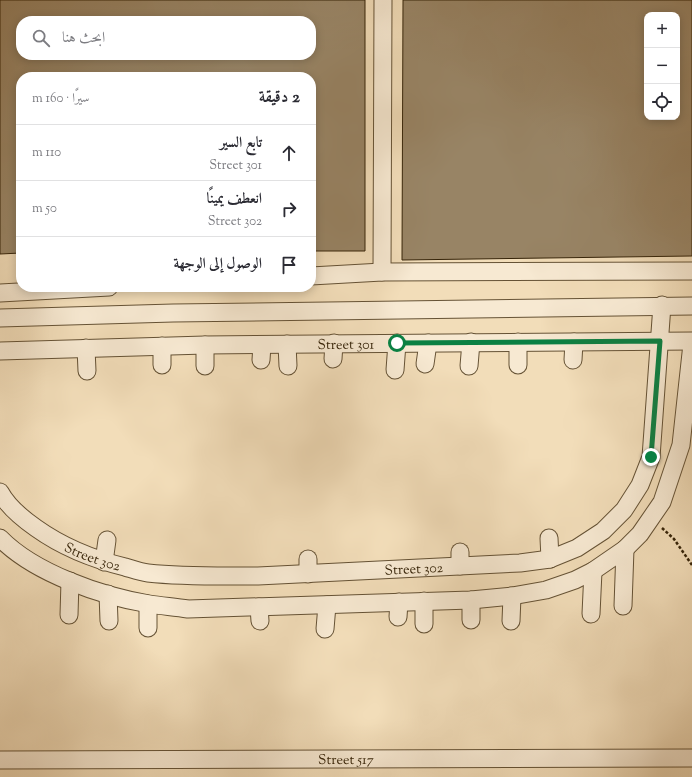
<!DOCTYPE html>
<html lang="ar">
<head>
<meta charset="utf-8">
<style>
  body { margin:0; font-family:"Sorts Mill Goudy",Amiri,serif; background:#f2f2f3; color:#2b2b33; direction:rtl }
  .controls { position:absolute; right:12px; top:12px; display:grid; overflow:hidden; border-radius:8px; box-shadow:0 2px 10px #0003 }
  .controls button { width:36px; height:36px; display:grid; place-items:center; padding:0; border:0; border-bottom:1px solid #e1e1e2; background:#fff; color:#2b2b33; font:20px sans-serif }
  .stop { position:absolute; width:12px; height:12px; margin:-9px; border:3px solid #0b8043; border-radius:50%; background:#fff }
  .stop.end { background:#0b8043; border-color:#fff; box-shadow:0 1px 4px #0008 }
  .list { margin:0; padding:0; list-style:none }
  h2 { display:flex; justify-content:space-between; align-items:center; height:52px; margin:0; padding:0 16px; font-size:17px }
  h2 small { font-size:13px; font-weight:400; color:#7c7c81 }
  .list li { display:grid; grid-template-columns:26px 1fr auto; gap:12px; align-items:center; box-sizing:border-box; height:56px; padding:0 16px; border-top:1px solid #e1e1e2 }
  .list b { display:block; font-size:15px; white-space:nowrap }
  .list p { margin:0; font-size:13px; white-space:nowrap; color:#7c7c81 }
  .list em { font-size:13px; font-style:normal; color:#7c7c81 }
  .icon { flex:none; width:22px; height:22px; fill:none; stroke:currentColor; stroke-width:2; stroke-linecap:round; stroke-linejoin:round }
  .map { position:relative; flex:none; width:692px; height:777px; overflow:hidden; direction:ltr }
  .search { position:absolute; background:#fff; box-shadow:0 2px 10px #0003; left:16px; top:16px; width:300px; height:44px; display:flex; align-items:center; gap:10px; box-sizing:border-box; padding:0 14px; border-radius:16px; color:#7c7c81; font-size:15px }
  .panel { position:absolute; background:#fff; box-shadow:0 2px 10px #0003; left:16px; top:72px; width:300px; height:220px; border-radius:16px; direction:rtl }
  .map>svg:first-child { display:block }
  .building { fill:#988465; stroke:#362409; fill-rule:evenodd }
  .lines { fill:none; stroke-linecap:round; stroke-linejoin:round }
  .minor-casing { stroke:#655235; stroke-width:19 }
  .path { stroke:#362409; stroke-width:2.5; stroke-dasharray:3 2; stroke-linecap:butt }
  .minor { stroke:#f7e9d2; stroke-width:17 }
  .route { stroke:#0b8043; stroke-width:5 }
  .labels { text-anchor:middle; stroke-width:3.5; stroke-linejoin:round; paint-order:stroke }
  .street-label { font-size:14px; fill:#362409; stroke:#f7e9d2 }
</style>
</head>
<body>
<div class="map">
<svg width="692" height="777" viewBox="0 0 692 777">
  <rect width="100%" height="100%" fill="#f2ddb9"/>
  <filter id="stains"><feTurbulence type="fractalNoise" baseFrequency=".005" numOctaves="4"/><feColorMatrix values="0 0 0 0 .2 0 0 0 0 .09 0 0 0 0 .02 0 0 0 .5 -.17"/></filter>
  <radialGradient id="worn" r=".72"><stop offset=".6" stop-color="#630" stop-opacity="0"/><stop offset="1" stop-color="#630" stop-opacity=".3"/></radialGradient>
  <g class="building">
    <path d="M 0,0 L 365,0 L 365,251 L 311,251 L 311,77 L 21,77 L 21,253 L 0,254 ZM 21,21 L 311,21 L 311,55 L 21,55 Z"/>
    <path d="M 403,0 L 692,0 L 692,256 L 402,260 ZM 647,15 L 677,15 L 677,117 L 647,117 Z"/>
  </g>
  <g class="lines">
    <defs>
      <g id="minor">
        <polyline points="382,272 383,0"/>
        <polyline points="311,276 382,272 692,271"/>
        <polyline points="0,293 109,287"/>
        <polyline points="0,318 173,313 692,306"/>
        <polyline points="518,342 518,365"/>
        <polyline points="287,344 288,366"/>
        <polyline points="86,348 87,371"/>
        <path id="s1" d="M 0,351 L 205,345 L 692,341"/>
        <polyline points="333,359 334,343"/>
        <polyline points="261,360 262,345"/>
        <polyline points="573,360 574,342"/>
        <polyline points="425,364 428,343"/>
        <polyline points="162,365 162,346"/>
        <polyline points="205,366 205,345"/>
        <polyline points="469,366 471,342"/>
        <polyline points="395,370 397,343"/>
        <path id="s2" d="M 0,492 C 8,507 23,519 36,528 C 64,548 92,559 125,567 C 132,569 140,572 148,573 C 184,577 222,576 258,576 L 520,563 L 550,559 L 577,548 L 603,531 L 624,510 L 640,485 L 651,457 L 662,305"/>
        <path d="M 0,538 C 34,573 101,596 149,604 C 162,606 175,607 188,609 L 471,600 L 512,596 L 546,590 L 575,580 L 593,571 L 625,549 L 640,534 L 662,502 L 681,445 L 692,344"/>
        <polyline points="549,538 550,559"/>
        <polyline points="308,559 308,574"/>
        <polyline points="104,562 107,540"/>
        <polyline points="460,566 460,552"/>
        <polyline points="108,594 109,621"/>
        <polyline points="424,601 424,624"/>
        <polyline points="148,604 148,628"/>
        <polyline points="623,606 625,549"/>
        <polyline points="259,607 260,621"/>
        <polyline points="591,614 593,571"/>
        <polyline points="69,615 70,581"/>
        <polyline points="398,617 399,602"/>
        <polyline points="471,620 471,600"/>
        <polyline points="511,621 512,596"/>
        <polyline points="325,629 327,605"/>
        <path id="s3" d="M 0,760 L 692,758"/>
      </g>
    </defs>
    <use href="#minor" class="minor-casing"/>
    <polyline class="path" points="662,528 674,539 692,565"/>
    <use href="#minor" class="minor"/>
  </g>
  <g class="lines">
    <polyline class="route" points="397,343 660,341 651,457"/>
  </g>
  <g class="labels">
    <g class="street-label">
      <text dy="5" stroke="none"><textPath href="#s1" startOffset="346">Street 301</textPath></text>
      <text dy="5" stroke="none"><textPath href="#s2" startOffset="115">Street 302</textPath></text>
      <text dy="5" stroke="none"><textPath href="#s2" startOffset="439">Street 302</textPath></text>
      <text dy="5" stroke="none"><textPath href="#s3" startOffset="346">Street 517</textPath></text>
    </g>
  </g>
  <rect width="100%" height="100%" filter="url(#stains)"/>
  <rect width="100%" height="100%" fill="url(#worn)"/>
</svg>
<div class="controls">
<button>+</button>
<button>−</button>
<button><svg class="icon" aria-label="locate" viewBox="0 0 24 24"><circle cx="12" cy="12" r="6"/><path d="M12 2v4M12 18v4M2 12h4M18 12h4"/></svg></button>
</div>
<div class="stop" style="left:397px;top:343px"></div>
<div class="stop end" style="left:651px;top:457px"></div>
<div class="search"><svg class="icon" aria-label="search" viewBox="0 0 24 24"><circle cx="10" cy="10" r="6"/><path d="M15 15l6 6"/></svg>ابحث هنا</div>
<section class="panel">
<h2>2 دقيقة<small>سيرًا · 160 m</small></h2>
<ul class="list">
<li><svg class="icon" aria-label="ahead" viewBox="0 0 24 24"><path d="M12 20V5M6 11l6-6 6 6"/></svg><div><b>تابع السير</b><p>Street 301</p></div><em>110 m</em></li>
<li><svg class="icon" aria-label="right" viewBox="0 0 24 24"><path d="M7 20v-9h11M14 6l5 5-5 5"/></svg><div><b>انعطف يمينًا</b><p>Street 302</p></div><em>50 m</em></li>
<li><svg class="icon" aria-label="arrive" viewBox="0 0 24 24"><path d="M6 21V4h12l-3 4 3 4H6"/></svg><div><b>الوصول إلى الوجهة</b></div></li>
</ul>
</section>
</div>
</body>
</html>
